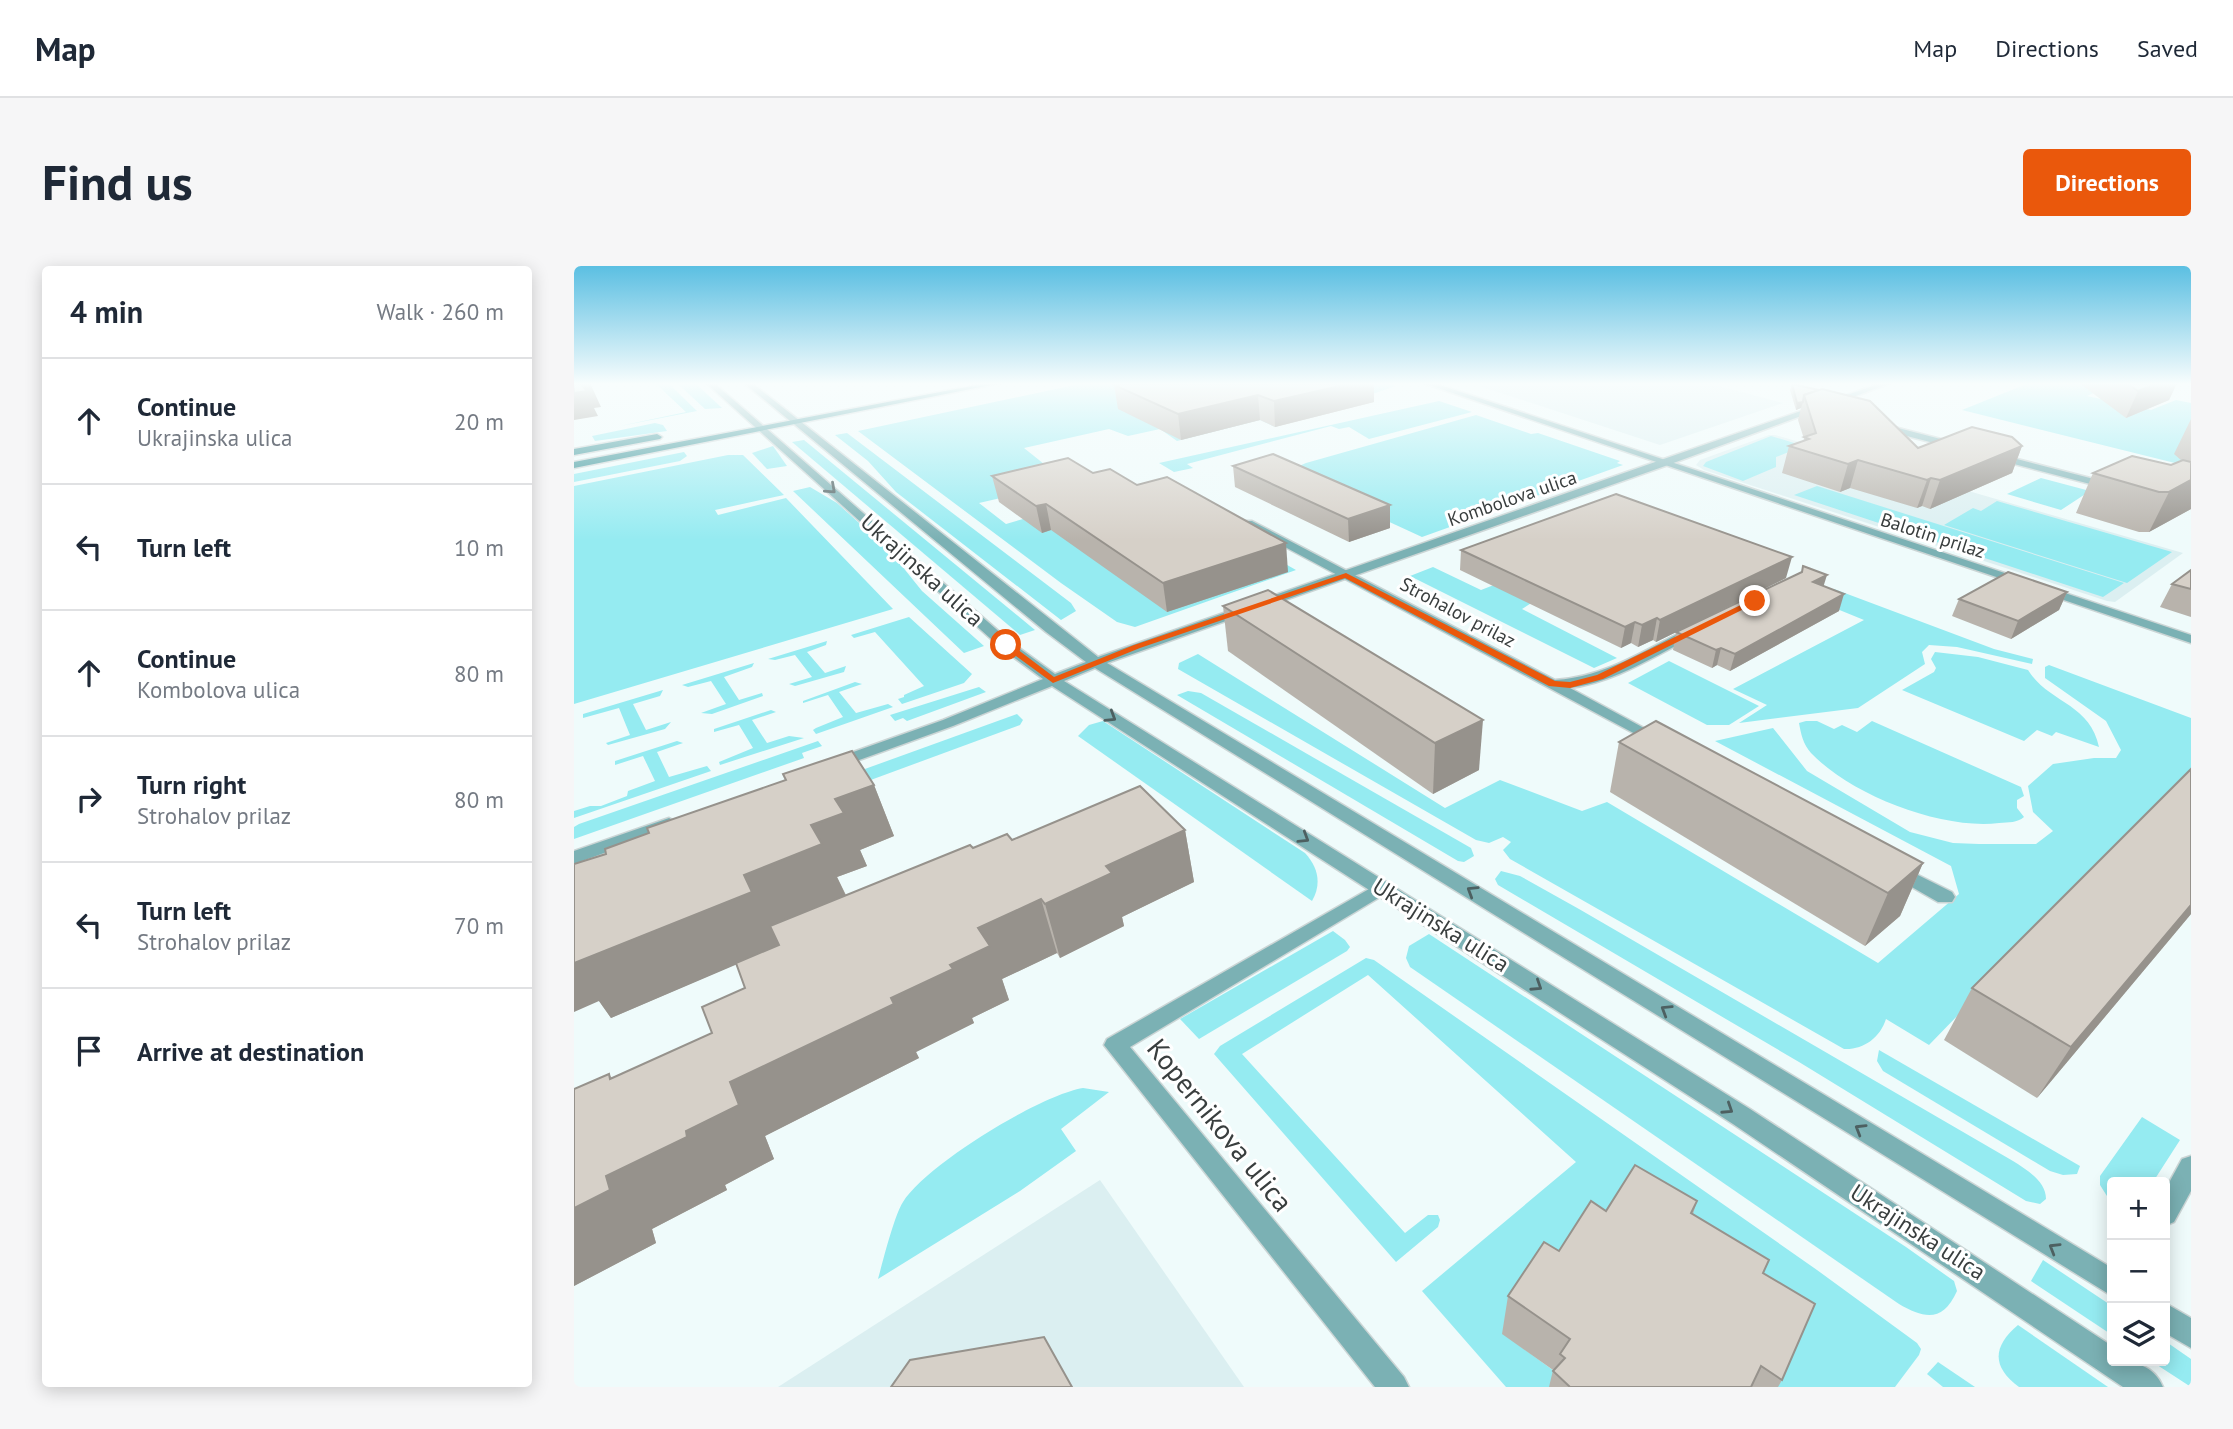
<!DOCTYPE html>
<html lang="en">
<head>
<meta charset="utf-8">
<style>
  body { margin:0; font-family:"PT Sans",sans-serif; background:#f6f6f7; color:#1f2937 }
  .controls { position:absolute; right:21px; bottom:21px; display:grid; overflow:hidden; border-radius:7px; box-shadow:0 4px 18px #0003 }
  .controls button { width:63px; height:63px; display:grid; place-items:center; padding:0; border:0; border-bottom:2px solid #e0e1e3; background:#fff; color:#1f2937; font:35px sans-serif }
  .stop { position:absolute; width:21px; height:21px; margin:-16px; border:5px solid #ea580c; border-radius:50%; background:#fff }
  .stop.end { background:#ea580c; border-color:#fff; box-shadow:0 2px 7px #0008 }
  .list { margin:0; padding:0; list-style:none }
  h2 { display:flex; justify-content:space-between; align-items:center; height:91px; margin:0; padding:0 28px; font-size:30px }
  h2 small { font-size:23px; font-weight:400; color:#747a83 }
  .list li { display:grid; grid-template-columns:46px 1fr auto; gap:21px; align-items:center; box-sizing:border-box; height:126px; padding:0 28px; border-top:2px solid #e0e1e3 }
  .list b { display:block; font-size:26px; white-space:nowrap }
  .list p { margin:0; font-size:23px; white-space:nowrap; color:#747a83 }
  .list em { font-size:23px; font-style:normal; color:#747a83 }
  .icon { flex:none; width:38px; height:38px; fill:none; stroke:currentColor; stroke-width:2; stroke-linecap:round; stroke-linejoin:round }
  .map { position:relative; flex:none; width:1617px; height:1121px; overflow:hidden; border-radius:7px }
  header { display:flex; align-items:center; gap:42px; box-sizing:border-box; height:98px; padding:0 35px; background:#fff; border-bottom:2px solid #e0e1e3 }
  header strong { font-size:33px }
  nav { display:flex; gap:38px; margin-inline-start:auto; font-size:24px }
  .intro { display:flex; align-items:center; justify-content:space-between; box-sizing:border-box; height:168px; padding:0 42px }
  h1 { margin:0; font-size:49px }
  .button { padding:18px 32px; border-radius:7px; background:#ea580c; color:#fff; font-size:24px; font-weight:700 }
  main { display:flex; gap:42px; padding:0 42px }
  aside { flex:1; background:#fff; border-radius:7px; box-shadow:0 4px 18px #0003 }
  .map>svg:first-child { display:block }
  .built { fill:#dbeff1 }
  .green { fill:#95ebf1 }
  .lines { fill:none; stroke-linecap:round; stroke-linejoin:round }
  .minor-casing { stroke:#cbd5d5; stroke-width:3 }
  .tertiary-casing { stroke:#cbd5d5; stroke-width:3 }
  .secondary-casing { stroke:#cbd5d5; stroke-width:3 }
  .minor { fill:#7bb1b4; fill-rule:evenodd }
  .tertiary { fill:#7bb1b4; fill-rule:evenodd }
  .secondary { fill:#2f8e93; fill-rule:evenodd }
  .wall { fill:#b8b3ac }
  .shaded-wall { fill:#96928c }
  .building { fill:#d6d0c8; stroke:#96928c; stroke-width:2 }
  .oneway { stroke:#4d6061 }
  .route { fill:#ea580c }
  .labels { text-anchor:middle; stroke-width:6; stroke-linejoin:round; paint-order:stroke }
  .far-street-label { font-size:19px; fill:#393e3e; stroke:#fff }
  .street-label { font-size:23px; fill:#393e3e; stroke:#fff }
  .near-street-label { font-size:28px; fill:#393e3e; stroke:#fff }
</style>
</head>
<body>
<header>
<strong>Map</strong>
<nav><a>Map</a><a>Directions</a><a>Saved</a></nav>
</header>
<div class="intro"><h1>Find us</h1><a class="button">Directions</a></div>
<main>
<aside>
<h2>4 min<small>Walk · 260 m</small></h2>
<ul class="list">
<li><svg class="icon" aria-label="ahead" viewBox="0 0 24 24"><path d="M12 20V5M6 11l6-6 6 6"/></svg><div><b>Continue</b><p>Ukrajinska ulica</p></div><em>20 m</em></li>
<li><svg class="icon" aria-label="left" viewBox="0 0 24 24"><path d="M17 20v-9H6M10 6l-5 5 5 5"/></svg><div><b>Turn left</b></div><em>10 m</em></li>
<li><svg class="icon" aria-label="ahead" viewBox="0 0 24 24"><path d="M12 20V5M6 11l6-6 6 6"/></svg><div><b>Continue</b><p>Kombolova ulica</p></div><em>80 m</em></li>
<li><svg class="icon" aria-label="right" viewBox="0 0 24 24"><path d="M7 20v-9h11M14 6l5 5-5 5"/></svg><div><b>Turn right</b><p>Strohalov prilaz</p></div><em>80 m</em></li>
<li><svg class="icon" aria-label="left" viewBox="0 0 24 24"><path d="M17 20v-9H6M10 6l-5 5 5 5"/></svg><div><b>Turn left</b><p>Strohalov prilaz</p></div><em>70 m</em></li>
<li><svg class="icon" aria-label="arrive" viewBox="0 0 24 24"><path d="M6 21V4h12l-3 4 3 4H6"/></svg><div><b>Arrive at destination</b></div></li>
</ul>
</aside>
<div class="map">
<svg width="1617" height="1121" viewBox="0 0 1617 1121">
  <rect width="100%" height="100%" fill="#effbfb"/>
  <g class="built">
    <polygon points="896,117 1134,117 1209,137 1086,179"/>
    <polygon points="1195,169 1201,169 1609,287 1541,336 1533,335 1130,204 1122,199 1126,194"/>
    <polygon points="526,914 670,1121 204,1121"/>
  </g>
  <g class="green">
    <polygon points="81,117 94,117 123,145 46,160 112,146"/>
    <polygon points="103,117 121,117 148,142 131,143"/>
    <polygon points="510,117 813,117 822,120 701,161 686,154 603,175 586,163 554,170 535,163 450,182 470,198 485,194 496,216 405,237 432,258 449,253 590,229 722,304 561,361 543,356 487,317 284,165"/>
    <polygon points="1455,117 1515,117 1533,121 1513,130 1577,144 1602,134 1617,137 1617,201 1388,144"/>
    <polygon points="865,135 898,146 795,173 775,161 765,163 757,160 613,198 619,202 600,206 585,197"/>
    <polygon points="902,149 957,168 964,167 1046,195 1043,197 1049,199 848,271 709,207 732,197"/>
    <polygon points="81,157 89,159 93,165 21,175 18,170"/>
    <polygon points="273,167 497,337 502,345 487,354 322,226 294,195 261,169"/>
    <polygon points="1197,170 1230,180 1202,191 1202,201 1169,215 1129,200 1132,196"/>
    <polygon points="230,174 461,364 446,369 218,176"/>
    <polygon points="199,180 213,200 193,203 178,187"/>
    <polygon points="110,186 113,190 106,195 0,216 0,208"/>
    <polygon points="154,189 169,189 210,229 141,244 144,249 212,232 319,343 0,438 0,220"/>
    <polygon points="1467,212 1516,225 1487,244 1433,228"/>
    <polygon points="1243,220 1550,317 1529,331 1220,229"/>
    <polygon points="236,221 263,237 315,284 348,325 410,380 390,387 219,225"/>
    <polygon points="1423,235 1598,286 1553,317 1370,259 1399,242 1407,245"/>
    <polygon points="1081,256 948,343 1043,392 1020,402 836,310 859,301 907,324"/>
    <polygon points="1260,323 1420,383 1459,393 1458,398 1383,381 1355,379 1348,386 1351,398 1284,442 1165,457 1193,439 1159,423 1290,354 1241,334"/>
    <polygon points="335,351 398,408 390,417 328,438 324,433 330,431 330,429 350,420 301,366 280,372 277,369"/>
    <polygon points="253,375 252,379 233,386 251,407 272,400 270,406 221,420 215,418 238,411 221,389 201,394 194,393"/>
    <path d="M 1361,386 L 1404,391 L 1454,404 C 1474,437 1516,437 1525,481 L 1482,466 L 1478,470 L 1463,464 L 1450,475 L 1328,424 L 1360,406 L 1362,402 L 1357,393 Z"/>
    <path d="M 624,388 L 871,542 L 926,514 L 1008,545 L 1033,536 L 1304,697 L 1385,628 L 1377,600 L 1141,475 L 1199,462 L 1233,505 L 1336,566 L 1379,577 L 1405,578 L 1462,578 L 1479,565 L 1459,546 L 1454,520 L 1479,498 L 1520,492 L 1542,492 L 1547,484 L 1532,455 L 1471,412 L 1471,401 L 1475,399 L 1617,452 L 1617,509 L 1355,779 L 1312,753 C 1306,772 1289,784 1270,783 L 936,593 L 929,584 L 937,576 L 929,571 L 915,577 L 902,574 L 604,403 L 605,397 Z"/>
    <polygon points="1095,395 1185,440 1155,459 1133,459 1054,417"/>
    <polygon points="180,397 178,401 150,411 165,434 188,427 189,430 138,448 127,447 152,438 137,415 114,421 108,419"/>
    <polygon points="281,416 288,418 265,426 282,447 314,438 319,441 242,468 239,464 242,462 269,451 254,429 229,437 229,435"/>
    <polygon points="405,421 412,426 333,455 329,452 321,455 316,449"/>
    <polygon points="89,424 86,430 59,438 72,464 97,456 91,463 34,479 32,477 56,469 45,442 9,452 9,448"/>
    <polygon points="614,425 627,427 897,582 900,590 890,596 884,595 603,429"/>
    <polygon points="197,444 202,446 178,454 193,477 215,470 230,472 146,499 145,496 179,482 165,459 140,466 140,463"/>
    <polygon points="443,448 449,454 446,459 237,536 230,525"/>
    <path d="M 529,455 L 731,587 C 744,601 748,618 738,635 L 504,470 L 515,459 Z"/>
    <path d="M 1232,455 L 1243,455 L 1260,463 L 1268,459 L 1283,466 L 1298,455 L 1447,521 L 1450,530 L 1443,534 L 1443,542 L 1450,551 C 1443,557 1435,556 1425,557 C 1367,564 1277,529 1237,487 C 1229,478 1227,468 1225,457 Z"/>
    <polygon points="103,475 109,477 83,486 95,511 133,500 137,505 0,552 0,545 16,540 27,540 53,530 54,525 81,515 69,490 41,499 41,495"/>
    <polygon points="244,475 248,480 228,487 230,492 0,573 0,561 5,558"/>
    <path d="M 927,605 L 946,610 L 1005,643 L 1439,895 C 1453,904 1472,915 1472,933 L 1466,938 L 1452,935 L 1225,796 L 924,619 L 921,613 Z"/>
    <polygon points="759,665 771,674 776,681 773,685 625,773 606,753"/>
    <path d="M 855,668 L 1332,981 L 1380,1015 L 1383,1025 C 1369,1056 1351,1053 1325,1038 L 836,701 L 832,692 L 835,680 Z"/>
    <polygon points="792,692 800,694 1243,1004 1343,1077 1347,1083 1345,1089 1321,1121 1200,1121 928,1067 987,1110 979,1121 932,1121 848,1025 1002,896 794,709 668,788 831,967 854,949 864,949 866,954 864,961 822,996 640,788 646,780"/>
    <polygon points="1305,784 1506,900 1503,908 1489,909 1476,905 1309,805 1303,795"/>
    <path d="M 509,822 L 535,826 L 487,863 L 502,885 L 446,925 L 304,1013 C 309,995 320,950 329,936 C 352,899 466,829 509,822 Z"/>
    <polygon points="1568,851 1606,874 1579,916 1538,916 1538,938 1526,919 1526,910"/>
    <polygon points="1469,994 1538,1040 1538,1069 1457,1015"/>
    <path d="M 1444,1059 L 1534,1121 L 1445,1121 C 1418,1101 1418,1081 1444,1059 Z"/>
    <polygon points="1591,1075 1617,1093 1617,1121 1577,1095 1591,1095"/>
    <polygon points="1364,1096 1401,1121 1369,1121 1353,1108"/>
  </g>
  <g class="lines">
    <defs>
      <g id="minor">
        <polygon points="849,117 860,117 1617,369 1617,377"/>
        <polygon points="1305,157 1386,178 1388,180 1383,183 1302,162 1302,158"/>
        <polygon points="1420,187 1543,219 1544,221 1539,224 1417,192 1417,188"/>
        <path d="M 670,255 L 678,255 L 981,414 C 1031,411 1071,384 1115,362 L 1125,362 L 1125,368 C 1083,388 1043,416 996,422 L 1094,475 L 1086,480 L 1080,478 L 670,259 Z"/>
        <polygon points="1322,598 1378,626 1381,631 1378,636 1364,636 1315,608 1313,604 1315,600"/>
        <polygon points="809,615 816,617 818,621 816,625 556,781 830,1111 835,1121 801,1121 530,779 533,773"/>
        <polygon points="1617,890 1617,925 1600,956 1591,960 1591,924 1608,893"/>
      </g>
      <g id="tertiary">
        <path d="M 132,117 L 140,117 L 437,376 L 481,408 L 512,396 L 472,366 L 170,117 L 178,117 L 524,391 L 1307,117 L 1317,117 L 1094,199 L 533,397 L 1538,1002 L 1538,1030 L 521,402 L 490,415 L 1176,843 L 1538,1080 L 1538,1095 C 1560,1095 1580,1099 1589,1121 L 1549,1121 L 1159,858 L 478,420 L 379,460 L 266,501 L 254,501 L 252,498 L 254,495 L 369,454 L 469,413 L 427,382 Z"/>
        <polygon points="95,552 104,557 101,561 0,598 0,585"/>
        <polygon points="1591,1037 1617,1052 1617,1082 1591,1067"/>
      </g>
      <g id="secondary">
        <polygon points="413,117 427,117 0,202 0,196"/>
        <polygon points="83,168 88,171 86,173 0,189 0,183"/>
      </g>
    </defs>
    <use href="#minor" class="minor-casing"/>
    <use href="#tertiary" class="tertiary-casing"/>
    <use href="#secondary" class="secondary-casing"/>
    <use href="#minor" class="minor"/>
    <use href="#tertiary" class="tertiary"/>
    <use href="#secondary" class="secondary"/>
  </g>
  <g class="wall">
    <polygon points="1505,117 1603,117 1595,134 1552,152"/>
    <polygon points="1218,118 1344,182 1448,180 1438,207 1356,243 1348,240 1343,242 1276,222 1266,226 1208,207 1215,180 1229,175 1230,173 1224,154 1227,142 1222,144 1216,124"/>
    <polygon points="540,119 800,136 701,161 686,154 607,174 544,143"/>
    <polygon points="1617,153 1617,243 1575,266 1565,266 1502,247 1519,207 1597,199 1608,195 1600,188"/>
    <polygon points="659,200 816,262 775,276 661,221"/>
    <polygon points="519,207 563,219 714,306 593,346 477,264 468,267 425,236 418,210"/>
    <polygon points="887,284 1212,312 1082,376 1079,374 1064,381 1057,377 1047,382 886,304"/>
    <polygon points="1617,304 1617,351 1586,341 1598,318"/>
    <polygon points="1250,320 1265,345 1156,405 1143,399 1138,402 1099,384 1102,366"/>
    <polygon points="1493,326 1485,344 1437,373 1378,350 1385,333"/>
    <polygon points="649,340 905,504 859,528 654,385"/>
    <polygon points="1045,476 1349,597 1326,650 1291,680 1036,526"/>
    <polygon points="300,519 320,570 286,584 293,600 263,611 272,629 399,582 438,574 611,564 620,616 548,651 550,660 486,692 483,687 428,713 435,734 398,752 400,757 342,786 345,792 191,870 200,893 151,919 153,924 78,963 82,977 0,1020 0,823 35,808 38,812 138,767 171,722 162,698 37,752 25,735"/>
    <polygon points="1617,648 1463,832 1370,774 1398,722"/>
    <polygon points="1123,935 1119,948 1208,1114 1204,1121 975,1121 979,1104 928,1068 934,1030 1032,945"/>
  </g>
  <g class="shaded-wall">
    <polygon points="16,117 27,141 20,142 24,150 0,154 0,127 7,118"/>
    <polygon points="779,117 800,117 800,136 701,161 700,135"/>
    <polygon points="1585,117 1603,117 1595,134 1552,152 1564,125"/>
    <polygon points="684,129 686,154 607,174 604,148"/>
    <polygon points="1229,136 1227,142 1222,144 1223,137"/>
    <polygon points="1448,180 1438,207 1356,243 1366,214"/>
    <polygon points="1284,194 1276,222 1266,226 1274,198"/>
    <polygon points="1357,212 1348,240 1343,242 1353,214"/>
    <polygon points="1617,214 1617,243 1575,266 1595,226"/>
    <polygon points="472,238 477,264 468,267 462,240"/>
    <polygon points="816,239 816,262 775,276 774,253"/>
    <polygon points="712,277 714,306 593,346 589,317"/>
    <polygon points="1218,291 1212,312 1082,376 1086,354"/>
    <polygon points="1253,309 1248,325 1239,316"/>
    <polygon points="1493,326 1485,344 1437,373 1444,355"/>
    <polygon points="1270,328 1265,345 1156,405 1161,388"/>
    <polygon points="1083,352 1079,374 1064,381 1068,359"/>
    <polygon points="1061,356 1057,377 1047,382 1051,361"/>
    <polygon points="1147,382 1143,399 1138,402 1142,384"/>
    <polygon points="909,454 905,504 859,528 861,477"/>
    <polygon points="300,519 320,570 286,584 293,600 263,611 272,630 206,680 37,752 25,735 0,746 0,688 170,609 237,559 261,533"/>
    <polygon points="611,564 620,616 548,651 550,660 486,692 471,638 532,600"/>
    <polygon points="1349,597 1326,650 1291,680 1314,627"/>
    <polygon points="467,633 483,687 428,713 435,734 398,752 400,757 342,786 345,792 191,870 200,893 151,919 153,924 78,963 82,977 0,1020 0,942 32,910 112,865 156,816 317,732 376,699 404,662"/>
    <polygon points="1617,639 1617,648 1463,832 1497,781"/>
  </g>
  <g class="building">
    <polygon points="0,117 16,117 7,118 13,125 0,127"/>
    <polygon points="551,117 779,117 700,135 684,129 604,148 540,119"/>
    <polygon points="1552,117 1585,117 1564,125"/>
    <polygon points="1218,118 1245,124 1230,129 1229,136 1223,137"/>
    <polygon points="1248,123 1296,135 1344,182 1398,161 1438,171 1448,180 1366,214 1357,212 1353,214 1284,194 1274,198 1215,180 1235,173 1230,171 1242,167 1230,129"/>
    <polygon points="699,188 816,239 774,253 659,200"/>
    <polygon points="1558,190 1597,199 1609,194 1617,196 1617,214 1595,226 1585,226 1519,207"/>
    <polygon points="494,192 519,207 536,203 563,219 593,211 712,277 589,317 472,238 462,240 418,210"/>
    <polygon points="1042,228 1218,291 1086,354 1083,352 1068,359 1061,356 1051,361 887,284"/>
    <polygon points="1229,300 1253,309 1239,316 1270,328 1161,388 1147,382 1142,384 1102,366 1228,306"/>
    <polygon points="1617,304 1617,323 1598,318"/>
    <polygon points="1434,306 1493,326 1444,355 1385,333"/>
    <polygon points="694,324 909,454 861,477 649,340"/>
    <polygon points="1082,455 1349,597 1314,627 1045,476"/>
    <polygon points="278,485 300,519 261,533 270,547 237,559 248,578 170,609 178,626 0,697 0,598 32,588 31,583 75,567 73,562 212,514 209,508"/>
    <polygon points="1617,503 1617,639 1497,781 1398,722"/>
    <polygon points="566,520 611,564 532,600 538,607 471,638 467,633 404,662 416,680 376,699 379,703 317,732 320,738 156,816 165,839 112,865 113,871 32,910 36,924 0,942 0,823 35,808 36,813 138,767 128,741 171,722 162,697 205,679 196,660 396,579 399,582 433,568 438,574"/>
    <polygon points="1061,899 1123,935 1117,947 1195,994 1189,1007 1241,1038 1208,1114 1187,1100 1177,1121 996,1121 979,1105 991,1092 986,1088 996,1073 934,1030 970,976 985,985 1017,935 1032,945"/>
    <polygon points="470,1071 498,1121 317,1121 336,1094"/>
  </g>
  <defs><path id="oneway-chevron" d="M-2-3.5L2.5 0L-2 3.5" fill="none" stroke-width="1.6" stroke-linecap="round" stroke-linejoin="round" transform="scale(1.75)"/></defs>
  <g class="oneway">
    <use href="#oneway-chevron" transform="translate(257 223) rotate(42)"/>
    <use href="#oneway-chevron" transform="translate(537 451) rotate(32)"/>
    <use href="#oneway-chevron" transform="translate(730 572) rotate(32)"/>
    <use href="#oneway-chevron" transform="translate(898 625) rotate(-148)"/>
    <use href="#oneway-chevron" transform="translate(963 720) rotate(33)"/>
    <use href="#oneway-chevron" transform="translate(1092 744) rotate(-148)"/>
    <use href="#oneway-chevron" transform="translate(1154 843) rotate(33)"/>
    <use href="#oneway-chevron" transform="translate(1286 863) rotate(-149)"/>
    <use href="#oneway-chevron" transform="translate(1480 982) rotate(-149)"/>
  </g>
  <linearGradient id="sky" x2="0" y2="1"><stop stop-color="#5bbfe2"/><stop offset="0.43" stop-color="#f8fdfd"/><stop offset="1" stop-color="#f8fdfd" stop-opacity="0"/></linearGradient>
  <rect width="1617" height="274" fill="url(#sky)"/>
  <polygon class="route" points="772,307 981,415 996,416 1023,409 1179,333 1186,335 1029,413 996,422 975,420 771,312 566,382 479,417 427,379 435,377 480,411 560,379"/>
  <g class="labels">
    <g class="far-street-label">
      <text transform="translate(938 232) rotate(-19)" y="7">Kombolova ulica</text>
      <text transform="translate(1359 269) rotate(18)" y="7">Balotin prilaz</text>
      <text transform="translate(884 346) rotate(28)" y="7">Strohalov prilaz</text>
    </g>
    <g class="street-label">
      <text transform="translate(348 304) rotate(42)" y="8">Ukrajinska ulica</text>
      <text transform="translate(867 659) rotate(32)" y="8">Ukrajinska ulica</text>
      <text transform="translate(1344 966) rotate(33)" y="8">Ukrajinska ulica</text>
    </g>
    <g class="near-street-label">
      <text transform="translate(646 859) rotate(51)" y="10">Kopernikova ulica</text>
    </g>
  </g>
</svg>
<div class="controls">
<button>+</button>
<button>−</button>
<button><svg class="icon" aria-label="layers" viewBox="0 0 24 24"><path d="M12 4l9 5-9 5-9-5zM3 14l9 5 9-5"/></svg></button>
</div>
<div class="stop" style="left:432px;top:379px"></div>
<div class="stop end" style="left:1181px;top:335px"></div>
</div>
</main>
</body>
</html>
